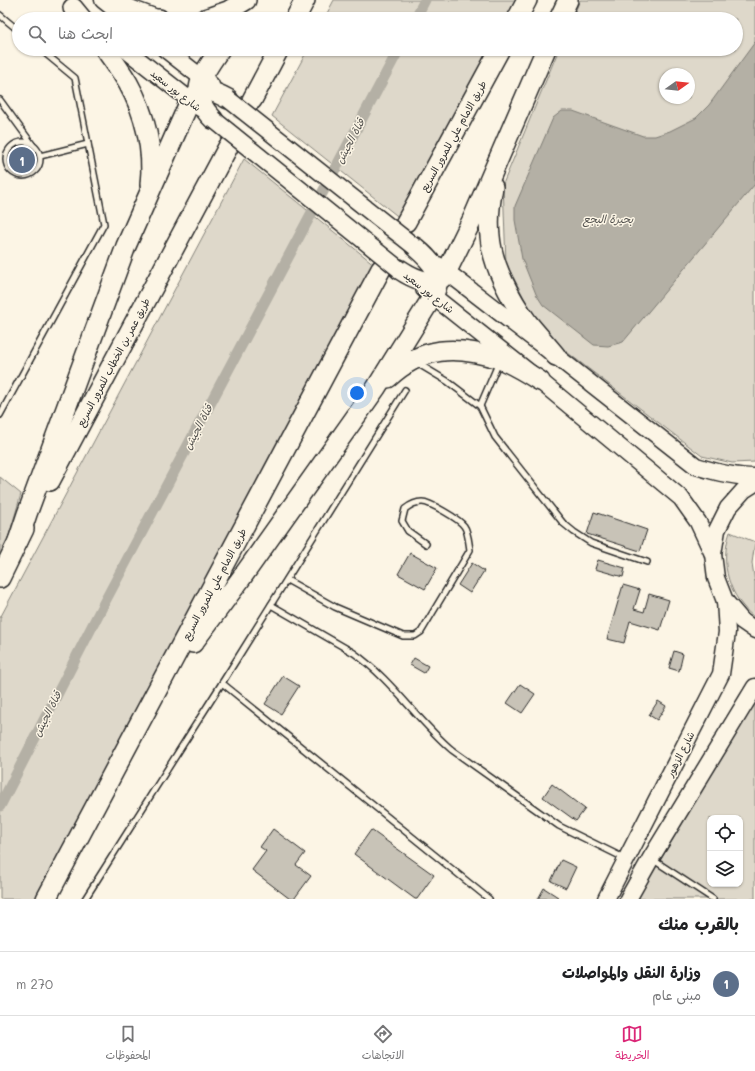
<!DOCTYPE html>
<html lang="ar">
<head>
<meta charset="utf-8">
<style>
  body { margin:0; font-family:Mali,"Playpen Sans Arabic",sans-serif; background:#f2f2f2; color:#202124; direction:rtl }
  .controls { position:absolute; right:12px; bottom:12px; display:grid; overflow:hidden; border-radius:8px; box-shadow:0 1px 3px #0004 }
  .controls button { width:36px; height:36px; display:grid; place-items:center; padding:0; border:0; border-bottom:1px solid #e0e0e0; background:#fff; color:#202124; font:20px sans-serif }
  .compass { position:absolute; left:659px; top:68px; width:36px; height:36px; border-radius:50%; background:#fff; box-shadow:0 1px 3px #0004; rotate:75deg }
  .you { position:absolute; left:357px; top:393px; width:14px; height:14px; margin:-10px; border:3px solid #fff; border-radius:50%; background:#1a73e8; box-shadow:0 0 0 6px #1a73e833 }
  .badge { display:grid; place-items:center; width:26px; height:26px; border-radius:50%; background:#db2777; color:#fff; font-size:13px; font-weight:700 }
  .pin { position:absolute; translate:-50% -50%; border:2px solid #fff; box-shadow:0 1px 4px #0006 }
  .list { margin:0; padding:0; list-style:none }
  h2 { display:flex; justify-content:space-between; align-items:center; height:52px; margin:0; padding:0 16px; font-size:17px }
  h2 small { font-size:13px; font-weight:400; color:#757577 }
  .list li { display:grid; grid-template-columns:26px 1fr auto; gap:12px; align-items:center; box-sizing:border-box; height:64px; padding:0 16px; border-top:1px solid #e0e0e0 }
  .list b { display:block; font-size:15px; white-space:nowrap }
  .list p { margin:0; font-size:13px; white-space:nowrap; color:#757577 }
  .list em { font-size:13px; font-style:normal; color:#757577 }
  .icon { flex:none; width:22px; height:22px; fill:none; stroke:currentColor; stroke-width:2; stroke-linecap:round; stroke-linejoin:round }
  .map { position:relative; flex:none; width:755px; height:899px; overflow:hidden; direction:ltr }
  .search { position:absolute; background:#fff; box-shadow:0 1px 3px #0004; left:12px; right:12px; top:12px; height:44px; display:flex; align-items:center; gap:10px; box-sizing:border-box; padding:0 14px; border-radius:22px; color:#757577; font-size:15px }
  .sheet { height:116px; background:#fff }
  nav { display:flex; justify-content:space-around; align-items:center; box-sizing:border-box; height:56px; border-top:1px solid #e0e0e0; background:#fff; font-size:11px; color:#757577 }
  nav a { display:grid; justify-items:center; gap:2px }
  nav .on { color:#db2777 }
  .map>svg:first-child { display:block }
  .green { fill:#ded8ca; stroke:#84827a; fill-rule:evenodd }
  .water { fill:#b4b0a5; stroke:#7d7b74 }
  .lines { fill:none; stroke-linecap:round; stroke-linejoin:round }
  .canal { stroke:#b4b0a5; stroke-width:11 }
  .building { fill:#c8c3b7; stroke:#2b2b2b }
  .motorway-tunnel { stroke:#d2cdc0; stroke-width:19; stroke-dasharray:19 10; stroke-linecap:butt }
  .service-casing { stroke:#2b2b2b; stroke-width:8 }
  .primary-casing { stroke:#2b2b2b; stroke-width:19 }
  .motorway-casing { stroke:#2b2b2b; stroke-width:22 }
  .service { stroke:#fcf5e5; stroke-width:5 }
  .primary { stroke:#fcf5e5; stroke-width:16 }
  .motorway { stroke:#fcf5e5; stroke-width:19 }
  .primary-bridge-casing { stroke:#2b2b2b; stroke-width:19; stroke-linecap:butt }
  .primary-bridge { stroke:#fcf5e5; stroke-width:16 }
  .labels { text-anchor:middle; stroke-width:3; stroke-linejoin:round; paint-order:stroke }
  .street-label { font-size:10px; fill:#2b2b2b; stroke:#fcf5e5 }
  .water-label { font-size:11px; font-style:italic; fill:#545350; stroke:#fcf5e5 }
</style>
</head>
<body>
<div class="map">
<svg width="755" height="899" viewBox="0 0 755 899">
  <rect width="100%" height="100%" fill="#fcf5e5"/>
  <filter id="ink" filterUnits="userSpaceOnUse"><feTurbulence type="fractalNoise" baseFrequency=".025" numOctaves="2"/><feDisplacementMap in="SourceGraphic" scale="8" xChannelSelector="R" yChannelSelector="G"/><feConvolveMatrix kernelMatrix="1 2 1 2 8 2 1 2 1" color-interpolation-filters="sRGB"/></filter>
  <g filter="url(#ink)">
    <g class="green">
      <polygon points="334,0 517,0 507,19 324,19"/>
      <path d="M 580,0 L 755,0 L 755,462 L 732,463 L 702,456 L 542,333 L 506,263 L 503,184 L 559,49 L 736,49 L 736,19 L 572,19 ZM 665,74 L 689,74 L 689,98 L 665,98 Z"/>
      <polygon points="308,49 491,49 401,219 272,116"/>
      <polygon points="244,159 375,265 39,899 0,899 0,618"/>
      <polygon points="0,477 21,494 7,543 0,557"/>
      <path d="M 730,532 L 755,542 L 752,563 L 755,583 L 755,618 C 729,597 719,564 730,532 Z"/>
      <path d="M 755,703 L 755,899 L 637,899 ZM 710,818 L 740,818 L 740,884 L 710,884 Z"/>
    </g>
    <polygon class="water" points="755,42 755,184 623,342 608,346 594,345 543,305 536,294 522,259 515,220 515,206 553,118 562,111 573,111 643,136 655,136 670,131 696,118 709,105"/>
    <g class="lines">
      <g class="canal">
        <polyline points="415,19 425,0"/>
        <polyline points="0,806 103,605 399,49"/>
      </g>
    </g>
    <g class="building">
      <polygon points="594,512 647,530 640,551 587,534"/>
      <polygon points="410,553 437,568 425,589 398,574"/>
      <polygon points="598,560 625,568 623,577 595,569"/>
      <polygon points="472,563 484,571 470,593 458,585"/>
      <polygon points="623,585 640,590 634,609 644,612 649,594 669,600 660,630 630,621 624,643 607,639"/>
      <polygon points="674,651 683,654 679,671 669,668"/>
      <polygon points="414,658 428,666 424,673 410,665"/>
      <polygon points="283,676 299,686 281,714 265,704"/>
      <polygon points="520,684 535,694 522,713 507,703"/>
      <polygon points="658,701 666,706 657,720 649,715"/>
      <polygon points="552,784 585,809 576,821 543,797"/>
      <polygon points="273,829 305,853 296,865 311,876 294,899 290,899 252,870 266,851 260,847"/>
      <polygon points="371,830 434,875 417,899 415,899 354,854"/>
      <polygon points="561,860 576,867 566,888 551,881"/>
      <polygon points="544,888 558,897 557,899 538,899"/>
    </g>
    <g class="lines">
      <g class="motorway-tunnel">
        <polyline points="228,147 252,100"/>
        <polyline points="381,269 406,222"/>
      </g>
      <defs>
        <g id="service">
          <polyline points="0,15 19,31"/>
          <polyline points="0,100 32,144"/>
          <circle cx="23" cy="159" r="17"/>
          <polyline points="40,156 88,144"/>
          <polyline points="417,363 447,381 480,406 495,437 563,523 574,532 591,543 647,562"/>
          <polyline points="480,406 499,362"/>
          <polyline points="0,415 104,224 75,78 40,49"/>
          <path d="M 287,580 L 335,607 L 403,636 L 415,636 L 421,632 L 470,550 C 469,544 468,531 464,526 C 459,519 430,502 422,502 C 415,502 410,505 405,509 L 402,521 L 408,531 L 426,544"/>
          <path d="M 271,605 L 354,653 C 392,680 417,720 452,750 L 559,826 L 624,858"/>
          <polyline points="222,683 489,899"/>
          <polyline points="652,859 713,899"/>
          <polyline points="85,899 222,683 405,390"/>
        </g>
        <g id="primary">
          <polyline points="103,0 127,19"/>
          <polyline points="125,49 200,108"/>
          <polyline points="165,49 211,85"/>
          <path d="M 438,265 L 556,356 L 696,466 C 715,472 734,477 755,477"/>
          <polyline points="424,289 540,381 681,498 698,522 713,554"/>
          <polyline points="755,483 744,490 728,508 717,530 713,554 716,578 725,601 742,621 755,630"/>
          <polyline points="606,899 721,674 727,632 725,601"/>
          <polyline points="628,899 651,858 755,687"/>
        </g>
        <g id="motorway">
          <polyline points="113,0 131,10 155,19 159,19"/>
          <polyline points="73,8 82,19"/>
          <polyline points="205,19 228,11 246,0"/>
          <polyline points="295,19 305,0"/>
          <polyline points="517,19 527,0"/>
          <polyline points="559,19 568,0"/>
          <path d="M 105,49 C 113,60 121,71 128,83 C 145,113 154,150 150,185"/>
          <polyline points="252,100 279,49"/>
          <path d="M 213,119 C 186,92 203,75 220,49"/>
          <path d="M 493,187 C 490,203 488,220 490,236 C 492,265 511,300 528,323 C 537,334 547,345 556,356"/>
          <polyline points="406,222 500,49"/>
          <path d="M 399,269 C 411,277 433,289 445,275 L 473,218 L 546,49"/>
          <path d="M 388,378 C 422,346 456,345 499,359 C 513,364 527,373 540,381"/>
          <polyline points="50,481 228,147"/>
          <path d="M 18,541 L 27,514 L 126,246 L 190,101 C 202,86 214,91 228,99"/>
          <polyline points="0,578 24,529"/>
          <path d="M 193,643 L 240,580 L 376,388 L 433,296 C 445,273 431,261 415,247"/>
          <polyline points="46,899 381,269"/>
        </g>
      </defs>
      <use href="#service" class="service-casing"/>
      <use href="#primary" class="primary-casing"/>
      <use href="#motorway" class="motorway-casing"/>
      <use href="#service" class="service"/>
      <use href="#primary" class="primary"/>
      <use href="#motorway" class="motorway"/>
      <defs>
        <g id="primary-bridge">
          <polyline points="228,99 415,247"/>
          <polyline points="213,119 399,269"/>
        </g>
      </defs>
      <use href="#primary-bridge" class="primary-bridge-casing"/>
      <use href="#primary-bridge" class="primary-bridge"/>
    </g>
  </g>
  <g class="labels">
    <g class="street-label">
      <text transform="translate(176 90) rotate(38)" y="4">شارع بور سعيد</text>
      <text transform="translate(453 136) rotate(-61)" y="4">طريق الامام علي للمرور السريع</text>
      <text transform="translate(429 292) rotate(38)" y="4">شارع بور سعيد</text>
      <text transform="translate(113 362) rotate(-62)" y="4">طريق عمر بن الخطاب للمرور السريع</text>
      <text transform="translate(214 584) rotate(-62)" y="4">طريق الامام علي للمرور السريع</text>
      <text transform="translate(680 754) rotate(-63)" y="4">شارع الزهور</text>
    </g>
    <g class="water-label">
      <text transform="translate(350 141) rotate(-62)" y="4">قناة الجيش</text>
      <text x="608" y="223">بحيرة البجع</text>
      <text transform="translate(198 427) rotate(-62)" y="4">قناة الجيش</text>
      <text transform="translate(47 714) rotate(-63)" y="4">قناة الجيش</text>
    </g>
  </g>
</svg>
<div class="controls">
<button><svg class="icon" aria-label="locate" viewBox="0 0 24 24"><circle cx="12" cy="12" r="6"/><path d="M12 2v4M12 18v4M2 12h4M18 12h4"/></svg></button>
<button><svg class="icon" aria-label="layers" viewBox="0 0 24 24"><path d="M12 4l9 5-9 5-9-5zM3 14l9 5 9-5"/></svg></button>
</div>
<svg class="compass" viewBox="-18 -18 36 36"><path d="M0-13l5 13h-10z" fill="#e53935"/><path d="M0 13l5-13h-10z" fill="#757577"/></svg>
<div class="you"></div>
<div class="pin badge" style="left:22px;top:160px;background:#5c6f8a">1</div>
<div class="search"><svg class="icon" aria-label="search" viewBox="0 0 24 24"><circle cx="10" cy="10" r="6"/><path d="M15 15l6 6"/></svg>ابحث هنا</div>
</div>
<section class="sheet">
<h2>بالقرب منك<small></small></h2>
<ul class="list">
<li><span class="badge" style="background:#5c6f8a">1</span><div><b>وزارة النقل والمواصلات</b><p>مبنى عام</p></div><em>270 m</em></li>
</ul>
</section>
<nav>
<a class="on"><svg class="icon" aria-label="map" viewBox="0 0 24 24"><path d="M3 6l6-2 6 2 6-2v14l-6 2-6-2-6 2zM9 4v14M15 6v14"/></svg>الخريطة</a>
<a><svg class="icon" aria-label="directions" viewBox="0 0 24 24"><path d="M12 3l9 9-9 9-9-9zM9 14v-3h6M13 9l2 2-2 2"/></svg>الاتجاهات</a>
<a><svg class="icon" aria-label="saved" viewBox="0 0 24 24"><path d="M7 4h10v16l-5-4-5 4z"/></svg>المحفوظات</a>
</nav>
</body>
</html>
